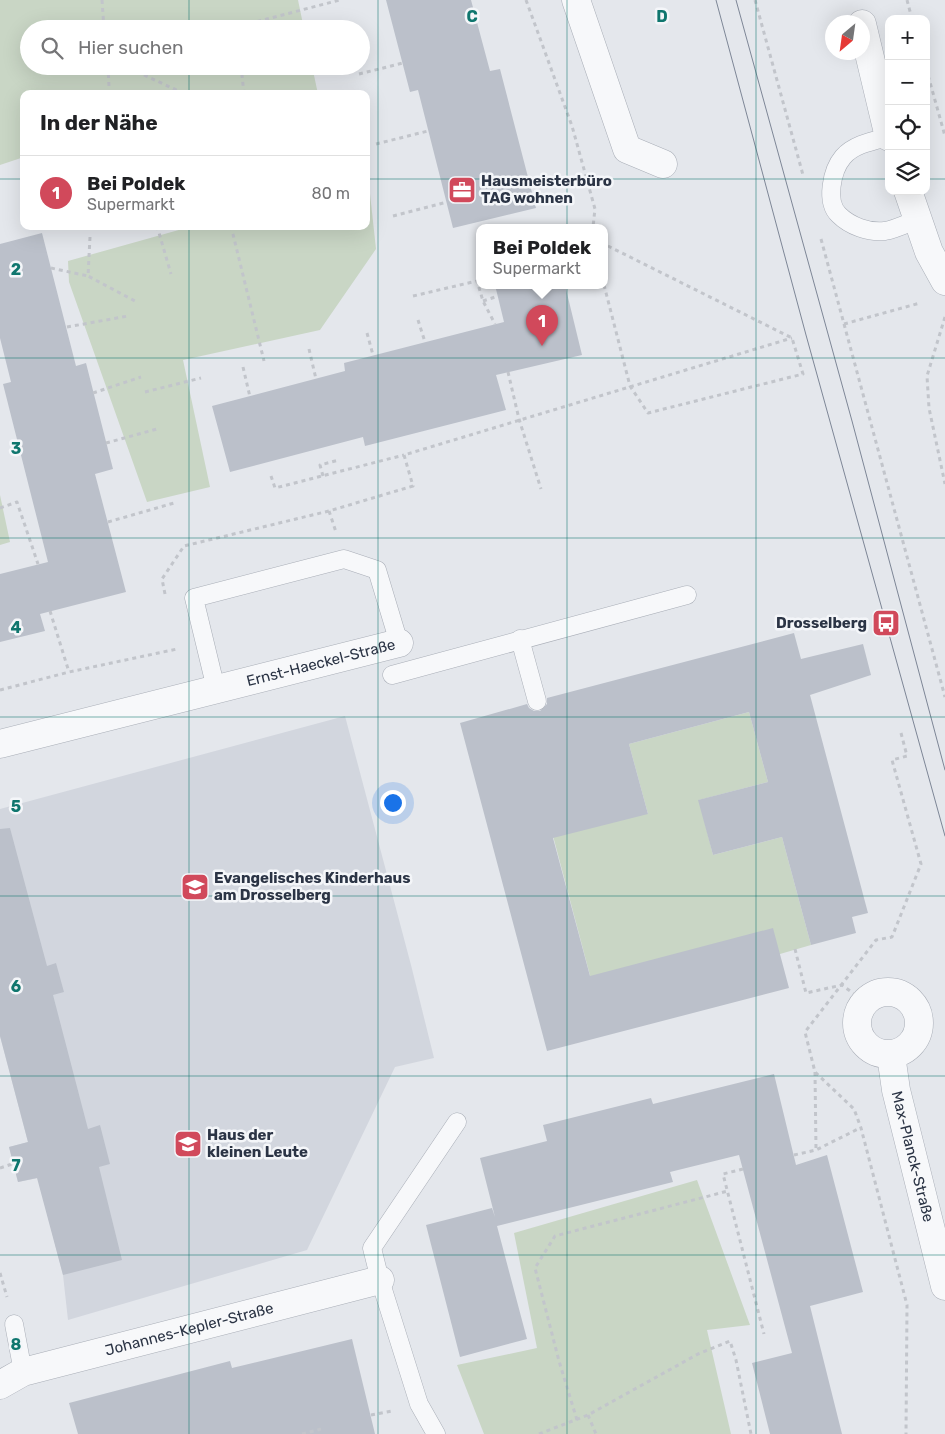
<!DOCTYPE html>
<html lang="de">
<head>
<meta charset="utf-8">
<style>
  body { margin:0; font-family:Rubik,sans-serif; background:#f2f2f2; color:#202124 }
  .controls { position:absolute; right:15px; top:15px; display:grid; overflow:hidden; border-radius:10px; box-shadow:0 5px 20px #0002 }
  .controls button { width:45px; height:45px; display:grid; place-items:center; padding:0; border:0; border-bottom:1px solid #e0e0e0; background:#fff; color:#202124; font:25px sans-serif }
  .compass { position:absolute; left:825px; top:15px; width:45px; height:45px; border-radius:50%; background:#fff; box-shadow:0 5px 20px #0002; rotate:209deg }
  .you { position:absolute; left:392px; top:802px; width:18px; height:18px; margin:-12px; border:4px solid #fff; border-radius:50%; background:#1a73e8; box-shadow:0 0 0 8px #1a73e833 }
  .badge { display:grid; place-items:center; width:32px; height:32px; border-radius:50%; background:#d1495b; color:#fff; font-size:16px; font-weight:700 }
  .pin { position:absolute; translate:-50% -41px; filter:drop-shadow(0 1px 2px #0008) }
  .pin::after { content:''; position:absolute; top:26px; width:18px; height:15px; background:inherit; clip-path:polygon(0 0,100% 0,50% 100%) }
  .popup { position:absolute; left:476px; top:224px; width:132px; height:65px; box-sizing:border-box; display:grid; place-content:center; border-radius:10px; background:#fff; filter:drop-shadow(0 1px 4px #0005); font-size:16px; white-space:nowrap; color:#757577 }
  .popup b { font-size:19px; color:#202124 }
  .popup::after { content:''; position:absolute; left:50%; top:100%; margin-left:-10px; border:10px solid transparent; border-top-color:#fff }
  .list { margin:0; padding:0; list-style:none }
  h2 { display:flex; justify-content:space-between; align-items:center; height:65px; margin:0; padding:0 20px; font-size:21px }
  h2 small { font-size:16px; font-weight:400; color:#757577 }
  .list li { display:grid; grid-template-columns:32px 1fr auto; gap:15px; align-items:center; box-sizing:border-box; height:75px; padding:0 20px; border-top:1px solid #e0e0e0 }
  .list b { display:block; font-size:19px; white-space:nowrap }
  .list p { margin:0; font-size:16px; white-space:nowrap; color:#757577 }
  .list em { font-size:16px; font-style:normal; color:#757577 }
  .icon { flex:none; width:28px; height:28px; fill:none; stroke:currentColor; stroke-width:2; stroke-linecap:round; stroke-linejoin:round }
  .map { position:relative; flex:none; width:945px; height:1434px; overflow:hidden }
  .search { position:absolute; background:#fff; box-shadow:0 5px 20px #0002; left:20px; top:20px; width:350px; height:55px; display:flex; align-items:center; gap:12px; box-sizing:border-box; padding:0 18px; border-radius:28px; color:#757577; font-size:19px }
  .panel { position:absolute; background:#fff; box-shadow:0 5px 20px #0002; left:20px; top:90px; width:350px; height:140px; border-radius:10px }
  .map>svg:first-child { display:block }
  .built { fill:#d2d6de }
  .green { fill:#c9d6c5 }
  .building { fill:#bbc0ca }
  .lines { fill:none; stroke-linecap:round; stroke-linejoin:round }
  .service-casing { stroke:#a9aeb7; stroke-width:19 }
  .minor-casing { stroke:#a9aeb7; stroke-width:29 }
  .path { stroke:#c2c5cb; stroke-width:3; stroke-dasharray:4 4; stroke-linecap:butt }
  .service { stroke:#f7f8fa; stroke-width:18 }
  .minor { stroke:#f7f8fa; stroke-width:28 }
  .tram { stroke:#7d8696; stroke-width:1 }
  .grid { fill:none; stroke:#0f766e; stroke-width:1; stroke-opacity:0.55 }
  .labels { text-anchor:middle; stroke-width:5; stroke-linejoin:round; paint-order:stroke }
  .poi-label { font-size:15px; font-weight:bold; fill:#2b3445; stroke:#f4f6f9; text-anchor:start }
  .street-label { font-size:15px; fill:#2b3445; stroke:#f4f6f9 }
  .grid-label { font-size:16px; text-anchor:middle; font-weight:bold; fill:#0f766e; stroke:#f4f6f9; stroke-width:5; stroke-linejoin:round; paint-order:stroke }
</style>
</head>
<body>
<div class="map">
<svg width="945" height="1434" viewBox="0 0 945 1434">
  <rect width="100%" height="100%" fill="#e4e7ec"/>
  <polygon class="built" points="345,716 411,965 434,1058 395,1067 307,1250 68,1320 63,1275 38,1178 18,1182 9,1147 28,1142 0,1036 0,809"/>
  <g class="green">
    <polygon points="0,0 298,0 304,29 29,29 29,66 312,66 318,94 24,94 24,157 0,165"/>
    <polygon points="366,157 376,249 320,330 183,360 210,487 147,502 69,282 68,261 193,226 366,226"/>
    <polygon points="0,495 10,542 0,545"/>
    <polygon points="749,712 768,782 699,800 713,855 782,837 811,945 780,954 592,983 535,768 648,814 629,744"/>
    <polygon points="697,1180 750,1325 707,1330 731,1434 484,1434 457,1365 537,1348 514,1233"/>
  </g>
  <g class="building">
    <polygon points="386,0 471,0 490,71 500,69 536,208 453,228 418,90 410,92"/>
    <polygon points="42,233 76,366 86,363 113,469 95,474 126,592 40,614 45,631 0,642 0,574 48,562 3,384 11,382 0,338 0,244"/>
    <polygon points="495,285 565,285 582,355 496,375 506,410 365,446 363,437 230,472 212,406 345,371 344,363 504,322"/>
    <polygon points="794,633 801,659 863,644 871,675 810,695 868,913 852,917 856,933 811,945 782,837 713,855 698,800 768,782 749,712 629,744 648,814 553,838 590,976 773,928 789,988 547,1051 460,723 527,704 529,708 534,711 540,711 547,704 547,698"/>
    <polygon points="10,828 47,966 56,963 64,992 53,995 88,1129 100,1125 110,1164 99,1167 122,1260 63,1275 37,1178 18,1182 9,1147 28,1142 0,1036 0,829"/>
    <polygon points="774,1074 796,1165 827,1155 863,1292 810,1306 842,1434 770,1434 752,1363 792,1353 739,1155 670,1172 673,1182 497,1226 527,1339 460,1357 426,1225 492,1208 495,1217 480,1158 547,1141 543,1125 651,1098 653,1104"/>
    <polygon points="352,1339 375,1434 78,1434 69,1403 230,1361 232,1368"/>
  </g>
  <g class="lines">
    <defs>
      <g id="service">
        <path d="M 889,137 C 873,141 854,144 843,157 C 832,170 825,202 839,215 C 850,226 869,233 885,231 C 896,229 908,223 918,219"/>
        <polyline points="520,639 537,701"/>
        <polyline points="392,675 687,595"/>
        <polyline points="216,689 194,598 344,559 377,570 399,643"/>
        <polyline points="14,1324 23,1372"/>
        <polyline points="436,1434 419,1404 380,1280 372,1248 457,1122"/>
      </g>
      <g id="minor">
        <polyline points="576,0 627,149 663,164"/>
        <polyline points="862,24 889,137"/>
        <polyline points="908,191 929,252 945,281"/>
        <path id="s1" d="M 0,744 L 399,643"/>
        <circle cx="888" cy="1023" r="31"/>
        <path id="s2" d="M 891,1055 L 896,1090 L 945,1286"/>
        <path id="s3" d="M 0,1385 L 23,1372 L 380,1280"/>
      </g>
    </defs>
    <use href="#service" class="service-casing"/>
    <use href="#minor" class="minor-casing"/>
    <g class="path">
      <polyline points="102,0 104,29"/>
      <polyline points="526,0 572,126 595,209 593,227"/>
      <polyline points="755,0 803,175"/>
      <polyline points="907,0 912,19"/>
      <polyline points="236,29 236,27 340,0"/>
      <polyline points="108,66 109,87"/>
      <polyline points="241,66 244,94"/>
      <polyline points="926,68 945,136"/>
      <polyline points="359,74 403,63"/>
      <polyline points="144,75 185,94"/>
      <polyline points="376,144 428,131"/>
      <polyline points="393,216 447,202"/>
      <polyline points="157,226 171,274"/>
      <polyline points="231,226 264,361"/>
      <polyline points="90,237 88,276 135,301"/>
      <polyline points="821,239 945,697"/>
      <polyline points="51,268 88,276"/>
      <polyline points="604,285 630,386 648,413 803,374 792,338 604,244"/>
      <polyline points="413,296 477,281 483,301 495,324"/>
      <polyline points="483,301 498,296"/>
      <polyline points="945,317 927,376 929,408 945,484"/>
      <polyline points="418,320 425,342"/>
      <polyline points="844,324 920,303"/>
      <polyline points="67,327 128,316"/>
      <polyline points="367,333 373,355"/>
      <polyline points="309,349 316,379"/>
      <polyline points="243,367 250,397"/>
      <polyline points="508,372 519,419 541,489"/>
      <polyline points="145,392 201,378"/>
      <polyline points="93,393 141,377"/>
      <polyline points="106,443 157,429"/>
      <polyline points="271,476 275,488 404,455"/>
      <polyline points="323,476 320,465 339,460"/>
      <polyline points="0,508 17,502 38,564"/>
      <polyline points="329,511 336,532"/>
      <polyline points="108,522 174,503"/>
      <polyline points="165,594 162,579 184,546 329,511 413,486 404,455 792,338"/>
      <polyline points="50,611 69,672"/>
      <polyline points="0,690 69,672 177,649"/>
      <polyline points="901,733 907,756 892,760 921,864 892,937 876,940 805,1032 815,1072 854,1109 861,1128 907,1305 906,1434"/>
      <polyline points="795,949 806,993 842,985 865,1002"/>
      <polyline points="815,1072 816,1150"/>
      <polyline points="794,1155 816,1150 860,1128"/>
      <polyline points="0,1168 15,1163"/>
      <polyline points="743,1169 723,1174 764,1334"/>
      <polyline points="0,1273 7,1297"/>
      <polyline points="371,1415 392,1411"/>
      <polyline points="588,1415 596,1434"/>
      <polyline points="577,1420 559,1361 535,1268 555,1236 728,1191"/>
      <polyline points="302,1434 321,1429"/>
      <polyline points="539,1434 588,1415 698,1354 730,1341 736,1360 751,1434"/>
    </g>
    <use href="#service" class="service"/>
    <use href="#minor" class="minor"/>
    <g class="tram">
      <polyline points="716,0 806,335 945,836"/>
      <polyline points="736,0 852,421 945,770"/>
    </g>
  </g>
  <path class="grid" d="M 189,0 L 189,29M 378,0 L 378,1434M 567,0 L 567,1434M 756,0 L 756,1434M 189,66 L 189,94M 0,179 L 24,179M 366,179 L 889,179M 926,179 L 945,179M 189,226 L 189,1434M 0,358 L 945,358M 0,538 L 945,538M 0,717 L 945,717M 0,896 L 945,896M 0,1076 L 945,1076M 0,1255 L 945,1255"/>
  <defs>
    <symbol id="office-square" viewBox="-11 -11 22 22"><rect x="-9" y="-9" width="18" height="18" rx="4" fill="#d1495b" stroke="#f4f6f9"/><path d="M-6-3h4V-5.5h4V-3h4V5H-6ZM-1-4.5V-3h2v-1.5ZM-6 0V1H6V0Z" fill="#fff"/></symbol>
    <symbol id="bus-square" viewBox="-11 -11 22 22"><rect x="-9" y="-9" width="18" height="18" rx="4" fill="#d1495b" stroke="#f4f6f9"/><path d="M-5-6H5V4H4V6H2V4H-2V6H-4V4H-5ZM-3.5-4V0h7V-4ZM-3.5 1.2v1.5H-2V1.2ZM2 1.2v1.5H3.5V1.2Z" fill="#fff"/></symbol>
    <symbol id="school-square" viewBox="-11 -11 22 22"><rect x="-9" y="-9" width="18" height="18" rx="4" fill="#d1495b" stroke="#f4f6f9"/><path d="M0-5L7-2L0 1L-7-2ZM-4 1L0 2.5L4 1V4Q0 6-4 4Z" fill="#fff"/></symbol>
  </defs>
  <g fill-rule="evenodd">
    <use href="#office-square" x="446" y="174" width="32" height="32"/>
    <use href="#bus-square" x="870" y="607" width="32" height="32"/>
    <use href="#school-square" x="179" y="871" width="32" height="32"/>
    <use href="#school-square" x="172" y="1128" width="32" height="32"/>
  </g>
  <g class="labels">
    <g class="poi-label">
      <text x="481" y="186">Hausmeisterbüro<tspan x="481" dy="17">TAG wohnen</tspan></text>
      <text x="867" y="628" text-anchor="end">Drosselberg</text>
      <text x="214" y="883">Evangelisches Kinderhaus<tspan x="214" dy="17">am Drosselberg</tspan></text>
      <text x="207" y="1140">Haus der<tspan x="207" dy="17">kleinen Leute</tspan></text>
    </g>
    <g class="street-label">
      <text dy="5" stroke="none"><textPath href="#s1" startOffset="331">Ernst-Haeckel-Straße</textPath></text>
      <text dy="5" stroke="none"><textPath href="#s2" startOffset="104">Max-Planck-Straße</textPath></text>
      <text dy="5" stroke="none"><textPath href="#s3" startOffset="198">Johannes-Kepler-Straße</textPath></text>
    </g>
  </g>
  <g class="grid-label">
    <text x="472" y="22">C</text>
    <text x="662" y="22">D</text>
    <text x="16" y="275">2</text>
    <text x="16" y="454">3</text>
    <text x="16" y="633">4</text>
    <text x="16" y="812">5</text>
    <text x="16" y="992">6</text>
    <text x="16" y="1171">7</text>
    <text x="16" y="1350">8</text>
  </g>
</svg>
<div class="controls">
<button>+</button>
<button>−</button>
<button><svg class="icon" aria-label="locate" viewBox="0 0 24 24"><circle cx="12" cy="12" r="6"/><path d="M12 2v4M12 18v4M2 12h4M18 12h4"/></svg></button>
<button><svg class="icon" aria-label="layers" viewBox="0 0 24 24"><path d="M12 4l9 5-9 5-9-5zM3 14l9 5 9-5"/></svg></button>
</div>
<svg class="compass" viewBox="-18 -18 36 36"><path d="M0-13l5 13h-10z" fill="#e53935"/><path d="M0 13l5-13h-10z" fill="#757577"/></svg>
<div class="you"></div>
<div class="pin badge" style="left:542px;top:346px">1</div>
<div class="popup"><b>Bei Poldek</b>Supermarkt</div>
<div class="search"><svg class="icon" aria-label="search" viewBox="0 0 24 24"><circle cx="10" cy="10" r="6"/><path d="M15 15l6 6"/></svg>Hier suchen</div>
<section class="panel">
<h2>In der Nähe<small></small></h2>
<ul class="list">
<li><span class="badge">1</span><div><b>Bei Poldek</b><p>Supermarkt</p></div><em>80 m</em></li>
</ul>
</section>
</div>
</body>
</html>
